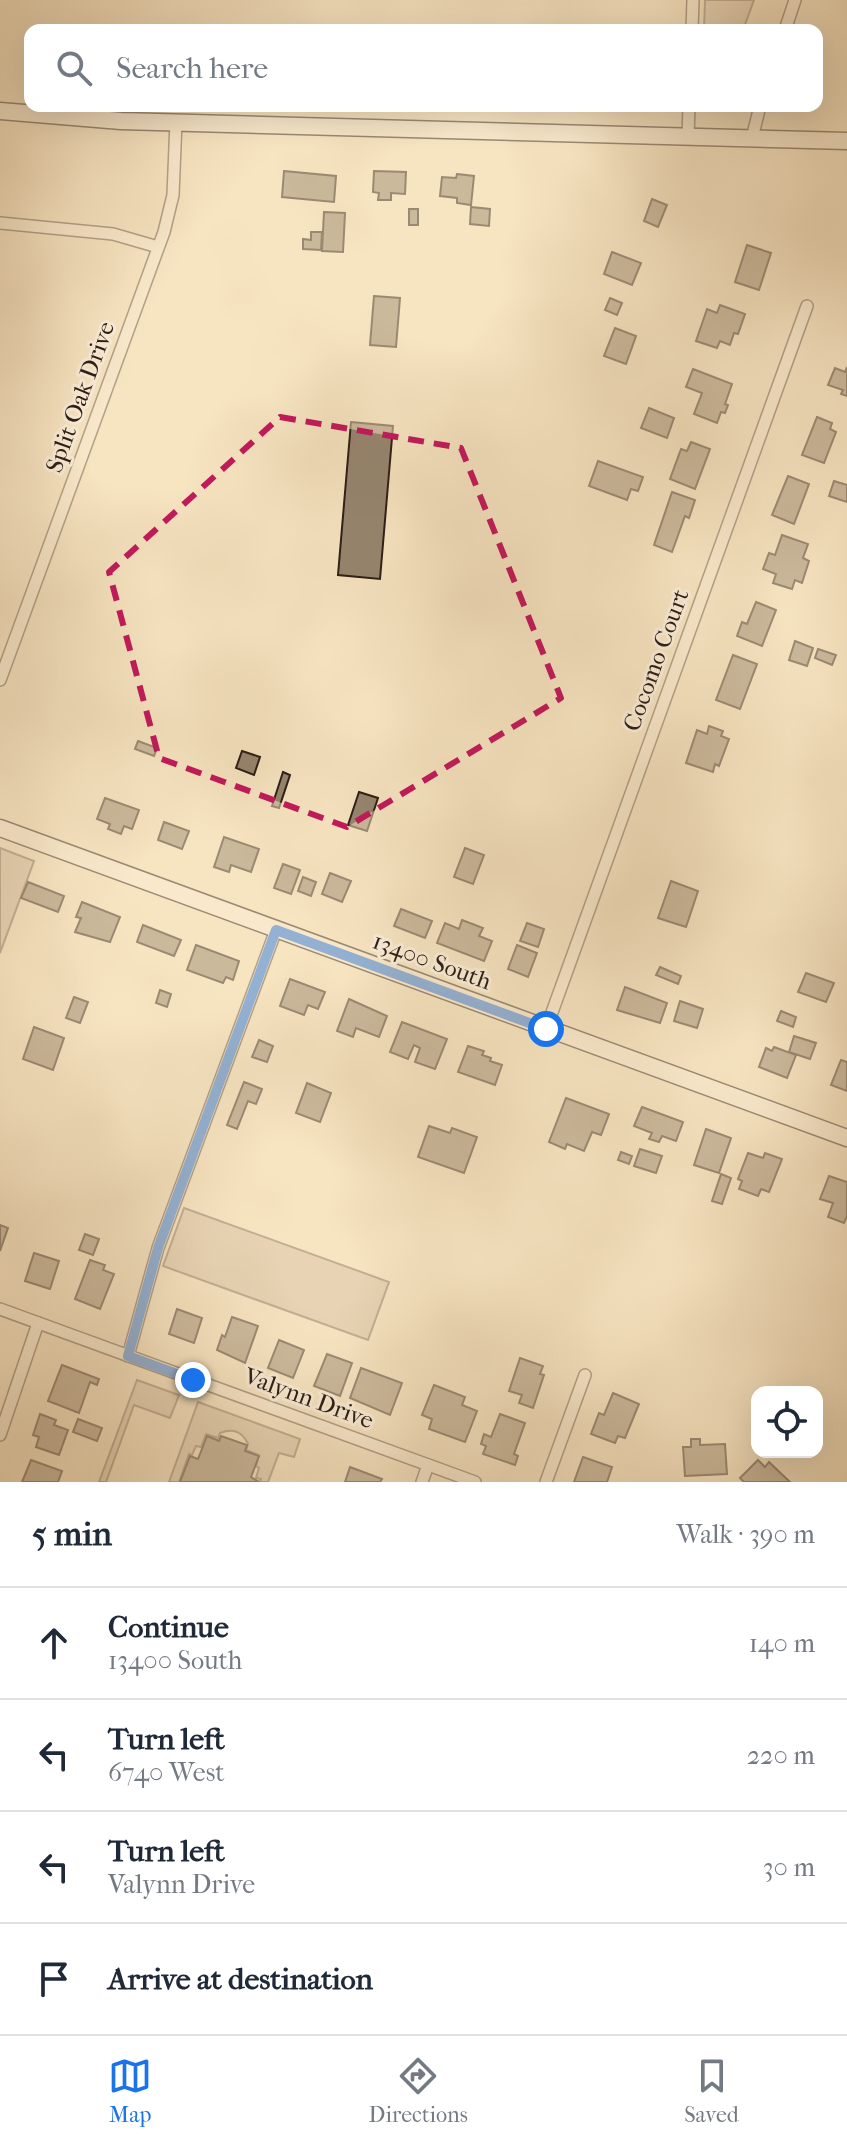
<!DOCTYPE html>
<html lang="en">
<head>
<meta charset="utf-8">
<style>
  body { margin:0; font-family:"IM FELL French Canon",serif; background:#f2f2f3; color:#1f2937 }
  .controls { position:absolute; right:24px; bottom:24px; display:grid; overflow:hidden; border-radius:16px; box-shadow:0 8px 32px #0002 }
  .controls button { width:72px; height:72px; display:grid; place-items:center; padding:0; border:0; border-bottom:2px solid #e0e1e3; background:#fff; color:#1f2937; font:40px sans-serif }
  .stop { position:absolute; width:24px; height:24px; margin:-18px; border:6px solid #1a73e8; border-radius:50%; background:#fff }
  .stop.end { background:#1a73e8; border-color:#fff; box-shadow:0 2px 8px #0008 }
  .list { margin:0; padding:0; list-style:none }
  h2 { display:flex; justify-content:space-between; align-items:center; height:104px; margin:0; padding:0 32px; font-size:34px }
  h2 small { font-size:26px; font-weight:400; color:#747a83 }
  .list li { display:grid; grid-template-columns:52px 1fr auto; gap:24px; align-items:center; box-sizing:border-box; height:112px; padding:0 32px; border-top:2px solid #e0e1e3 }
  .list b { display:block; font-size:30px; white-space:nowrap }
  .list p { margin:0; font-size:26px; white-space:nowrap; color:#747a83 }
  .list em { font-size:26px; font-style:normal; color:#747a83 }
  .icon { flex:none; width:44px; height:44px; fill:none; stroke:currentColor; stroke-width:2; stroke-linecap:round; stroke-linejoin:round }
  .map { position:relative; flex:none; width:847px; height:1482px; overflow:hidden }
  .search { position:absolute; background:#fff; box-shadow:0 8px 32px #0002; left:24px; right:24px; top:24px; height:88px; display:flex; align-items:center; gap:20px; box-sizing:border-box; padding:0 28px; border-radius:16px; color:#747a83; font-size:30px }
  .sheet { height:552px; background:#fff }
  nav { display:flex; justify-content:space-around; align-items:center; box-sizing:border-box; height:112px; border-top:2px solid #e0e1e3; background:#fff; font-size:22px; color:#747a83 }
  nav a { display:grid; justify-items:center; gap:4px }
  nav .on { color:#1a73e8 }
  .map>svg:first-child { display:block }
  .green { fill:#d4c2a4; stroke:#80705d; stroke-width:2 }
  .building { fill:#96856f; stroke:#2c1e16; stroke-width:2 }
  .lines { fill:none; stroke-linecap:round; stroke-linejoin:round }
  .street-casing { stroke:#5f5041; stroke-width:14 }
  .secondary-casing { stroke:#2c1e16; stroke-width:19 }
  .street { stroke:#faedd7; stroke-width:11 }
  .secondary { stroke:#faedd7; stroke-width:16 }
  .route { stroke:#1a73e8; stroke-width:10 }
  .marked { fill:none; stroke:#c2185b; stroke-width:6; stroke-dasharray:16 10; stroke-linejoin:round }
  .labels { text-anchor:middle; stroke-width:6; stroke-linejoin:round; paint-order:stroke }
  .street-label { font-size:24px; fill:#2c1e16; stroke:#faedd7 }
</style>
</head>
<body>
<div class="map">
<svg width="847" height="1482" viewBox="0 0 847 1482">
  <rect width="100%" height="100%" fill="#f7e4c1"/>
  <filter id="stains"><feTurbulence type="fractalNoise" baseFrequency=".0025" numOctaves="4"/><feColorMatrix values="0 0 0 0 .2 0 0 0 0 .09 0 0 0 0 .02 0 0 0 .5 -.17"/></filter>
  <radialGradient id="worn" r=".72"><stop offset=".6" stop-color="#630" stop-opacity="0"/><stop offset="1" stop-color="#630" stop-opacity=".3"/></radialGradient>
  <g class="green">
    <polygon points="705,0 754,0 743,30 704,30"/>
    <polygon points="0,848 34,861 0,953"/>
    <polygon points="184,1208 389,1282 368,1340 163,1266"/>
    <polygon points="137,1380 179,1395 170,1418 134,1405 106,1482 99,1482"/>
    <path d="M 198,1402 L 300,1439 L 294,1457 L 279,1453 L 268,1482 L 260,1482 L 261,1479 L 256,1478 L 259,1468 L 256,1466 L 259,1455 L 246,1450 L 248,1444 C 242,1431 233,1428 220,1433 L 218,1438 L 206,1434 L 201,1447 L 196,1446 L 192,1455 L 189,1454 L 179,1482 L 169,1482 Z"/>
  </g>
  <g class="building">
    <polygon points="284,171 336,176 334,202 282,197"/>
    <polygon points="374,171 406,172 405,194 391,193 391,200 378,200 379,193 373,192"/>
    <polygon points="457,174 474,176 471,205 457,203 457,198 440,196 442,177 456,178"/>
    <polygon points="652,199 667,205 658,227 644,221"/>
    <polygon points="471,207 490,209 489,226 470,224"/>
    <rect x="409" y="209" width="9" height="16"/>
    <polygon points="324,212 345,213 343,252 322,251"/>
    <polygon points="311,232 322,232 321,250 303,249 303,239 311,240"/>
    <polygon points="747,245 771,253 759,290 735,282"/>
    <polygon points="612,252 641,263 632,285 604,274"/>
    <polygon points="374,296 400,298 396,347 370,345"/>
    <polygon points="610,298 622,303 617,315 605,310"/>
    <polygon points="720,305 745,314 738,334 734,333 730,345 720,341 717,348 696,341 707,309 717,313"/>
    <polygon points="615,328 636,336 626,364 604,356"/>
    <polygon points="847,367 847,396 841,394 843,390 828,385 835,368 845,372"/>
    <polygon points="693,369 732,384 725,404 728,405 725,413 721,412 717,423 694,414 702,393 686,387"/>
    <polygon points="649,408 674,418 667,438 641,428"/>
    <polygon points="817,417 832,423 830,429 836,432 824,463 802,455"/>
    <polygon points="351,422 393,426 380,579 338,575"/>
    <polygon points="691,442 710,449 695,489 670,479 681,449 687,451"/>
    <polygon points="598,461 643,477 638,491 631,489 627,500 589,486"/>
    <polygon points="788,476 809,484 794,524 772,515"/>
    <polygon points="834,481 847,485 847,502 829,496"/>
    <polygon points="672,492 695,500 689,518 685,516 672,552 654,545"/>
    <polygon points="782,535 808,544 803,558 809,561 802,583 795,580 792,589 773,583 776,574 763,569 769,553 775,555"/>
    <polygon points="756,602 776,610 762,646 737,636 742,622 747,624"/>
    <polygon points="795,641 813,648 807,666 789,660"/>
    <polygon points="818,649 836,655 832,665 815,658"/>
    <polygon points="733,655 757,664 740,709 716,700"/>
    <polygon points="709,726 723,731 721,736 729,739 719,766 715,764 713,772 686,763 697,730 707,734"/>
    <polygon points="138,741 157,748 154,756 135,749"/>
    <polygon points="242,751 260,757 254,775 236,768"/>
    <polygon points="283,772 290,775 279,808 272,806"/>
    <polygon points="359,792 378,798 367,831 348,825"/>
    <polygon points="105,798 139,810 132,829 124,826 121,834 108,829 110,824 97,819"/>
    <polygon points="164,822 189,831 182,849 158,840"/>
    <polygon points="224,837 259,849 251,872 231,865 229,872 214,867"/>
    <polygon points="465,848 484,855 473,884 454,877"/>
    <polygon points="283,864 300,870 291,894 274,888"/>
    <polygon points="330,873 351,881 342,902 322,894"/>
    <polygon points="303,877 316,882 311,896 298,891"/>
    <polygon points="671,881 698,891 686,927 658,918"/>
    <polygon points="28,882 64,896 58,912 21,898"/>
    <polygon points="82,902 120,917 110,942 75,932 81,918 76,917"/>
    <polygon points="401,909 432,921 425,938 394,926"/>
    <polygon points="462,920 483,928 479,936 492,941 484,961 437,943 445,923 459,929"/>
    <polygon points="527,923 544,929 538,947 520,941"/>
    <polygon points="143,925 181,940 174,956 137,942"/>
    <polygon points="196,945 239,961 233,980 226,977 223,983 187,970"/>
    <polygon points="517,945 537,953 528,977 508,969"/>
    <polygon points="660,967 681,976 678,984 656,975"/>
    <polygon points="806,973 834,983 826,1002 798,992"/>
    <polygon points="290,979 325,992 318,1009 308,1005 304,1015 280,1006"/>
    <polygon points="625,987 667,1003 660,1023 617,1010"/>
    <polygon points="160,990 171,994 167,1007 156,1003"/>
    <polygon points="74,997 88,1002 80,1023 66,1018"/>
    <polygon points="349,999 387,1016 379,1037 356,1028 353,1037 337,1031"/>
    <polygon points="680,1001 703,1009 697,1028 674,1021"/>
    <polygon points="781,1011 796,1017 793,1027 777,1021"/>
    <polygon points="402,1022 447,1039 435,1069 415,1062 420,1048 414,1045 408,1059 390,1052"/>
    <polygon points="34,1027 64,1038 53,1070 23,1059"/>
    <polygon points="794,1036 816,1043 810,1059 789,1052"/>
    <polygon points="259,1040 273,1046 267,1062 252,1057"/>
    <polygon points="468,1046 484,1051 482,1055 491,1058 490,1061 502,1065 495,1085 458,1072"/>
    <polygon points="774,1047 796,1055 787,1078 759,1067 766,1048 772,1051"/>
    <polygon points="841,1060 847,1062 847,1091 831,1085"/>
    <polygon points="244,1082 262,1089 256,1104 248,1101 237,1129 227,1125"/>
    <polygon points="307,1083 331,1093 320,1122 296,1113"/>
    <polygon points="566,1098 609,1114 601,1135 592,1132 584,1151 567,1144 565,1149 549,1142"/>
    <polygon points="642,1107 683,1122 676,1141 662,1136 659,1142 649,1139 652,1133 634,1126"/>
    <polygon points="429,1126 450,1133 452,1128 477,1137 464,1173 418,1157"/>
    <polygon points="706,1129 731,1138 719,1173 694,1165"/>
    <polygon points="640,1149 662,1156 656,1173 634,1166"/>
    <polygon points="621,1152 632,1156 629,1164 618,1160"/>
    <polygon points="748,1153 763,1158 765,1153 782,1159 769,1192 761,1189 758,1196 739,1189 742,1181 738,1179"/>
    <polygon points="721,1174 731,1178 722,1204 712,1201"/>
    <polygon points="829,1176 847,1182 847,1216 844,1223 828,1217 833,1203 820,1199"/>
    <polygon points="0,1225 8,1228 0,1251"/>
    <polygon points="85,1234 99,1239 93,1255 79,1250"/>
    <polygon points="34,1253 59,1261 50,1289 25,1281"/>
    <polygon points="90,1260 105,1265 103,1270 114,1274 100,1309 75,1299"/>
    <polygon points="177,1309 202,1318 194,1343 169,1334"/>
    <polygon points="232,1317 258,1326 245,1363 217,1350 222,1335 225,1337"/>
    <polygon points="279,1340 304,1350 293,1378 268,1368"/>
    <polygon points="327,1354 352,1363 340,1396 314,1386"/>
    <polygon points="520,1358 543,1366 540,1374 544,1375 533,1408 519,1403 522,1395 509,1391"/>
    <polygon points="62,1365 99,1379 97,1385 90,1382 79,1413 48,1401"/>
    <polygon points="361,1368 402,1383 390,1415 350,1398"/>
    <polygon points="434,1385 465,1397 462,1405 477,1411 465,1442 429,1429 432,1419 422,1415"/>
    <polygon points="613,1393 639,1404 625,1438 618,1436 615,1443 591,1434 599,1413 604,1415"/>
    <polygon points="40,1414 56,1420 54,1425 68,1430 59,1455 36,1447 39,1437 33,1435"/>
    <polygon points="500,1414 525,1423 514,1454 518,1456 515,1465 483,1454 486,1446 481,1444 484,1434 491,1437"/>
    <polygon points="78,1419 102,1428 97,1441 73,1432"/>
    <polygon points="207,1436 219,1441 221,1436 247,1445 245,1451 259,1456 251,1477 259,1482 180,1482 190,1456 198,1459"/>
    <polygon points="691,1439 700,1439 700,1445 725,1444 727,1474 685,1476 683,1447 691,1447"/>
    <polygon points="583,1457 612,1467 607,1482 574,1482"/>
    <polygon points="31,1460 62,1471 58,1482 22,1482"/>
    <polygon points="758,1460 765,1467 769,1462 790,1482 744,1482 740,1478"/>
    <polygon points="350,1467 382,1479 380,1482 345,1482"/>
  </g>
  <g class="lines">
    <defs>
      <g id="street">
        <polyline points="692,30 693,0"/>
        <polyline points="785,30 795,0"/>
        <polyline points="688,138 689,106"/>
        <polyline points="752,138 760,106"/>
        <polyline points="0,223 113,234 158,247"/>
        <polyline points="0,680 164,232 173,195 176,122"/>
        <polyline points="546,1029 807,306"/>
        <polyline points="0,1309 475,1482"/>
        <polyline points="128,1356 158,1248 276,930"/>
        <polyline points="0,1435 38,1323"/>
        <polyline points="422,1482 428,1465"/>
        <polyline points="546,1482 585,1375"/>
      </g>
      <g id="secondary">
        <polyline points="0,111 121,121 847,141"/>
        <polyline points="0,828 847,1138"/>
      </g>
    </defs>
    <use href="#street" class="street-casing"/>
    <use href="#secondary" class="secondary-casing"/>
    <use href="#street" class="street"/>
    <use href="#secondary" class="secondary"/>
  </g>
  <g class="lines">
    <polyline class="route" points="193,1380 128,1356 158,1248 276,930 546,1029"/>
  </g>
  <path d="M0 0H847V1482H0ZM 280,417 L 461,448 L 561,698 L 347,827 L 159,758 L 109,572 Z" fill="#f7e4c1" fill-opacity=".55" fill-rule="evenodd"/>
  <path class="marked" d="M 280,417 L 461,448 L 561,698 L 347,827 L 159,758 L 109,572 Z"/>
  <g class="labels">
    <g class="street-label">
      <text transform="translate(80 397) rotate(-70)" y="8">Split Oak Drive</text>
      <text transform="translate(656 660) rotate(-70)" y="8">Cocomo Court</text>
      <text transform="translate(432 961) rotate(20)" y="8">13400 South</text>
      <text transform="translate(309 1398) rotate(20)" y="8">Valynn Drive</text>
    </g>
  </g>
  <rect width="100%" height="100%" filter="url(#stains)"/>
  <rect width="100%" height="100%" fill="url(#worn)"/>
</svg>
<div class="controls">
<button><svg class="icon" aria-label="locate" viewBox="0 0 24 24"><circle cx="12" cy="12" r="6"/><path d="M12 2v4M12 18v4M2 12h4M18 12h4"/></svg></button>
</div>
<div class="stop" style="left:546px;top:1029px"></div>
<div class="stop end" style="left:193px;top:1380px"></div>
<div class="search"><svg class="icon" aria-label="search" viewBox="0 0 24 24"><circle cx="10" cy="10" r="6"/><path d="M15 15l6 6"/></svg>Search here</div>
</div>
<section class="sheet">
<h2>5 min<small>Walk · 390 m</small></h2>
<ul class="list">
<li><svg class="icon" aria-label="ahead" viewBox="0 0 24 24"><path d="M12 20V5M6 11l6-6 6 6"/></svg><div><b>Continue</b><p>13400 South</p></div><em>140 m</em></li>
<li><svg class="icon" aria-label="left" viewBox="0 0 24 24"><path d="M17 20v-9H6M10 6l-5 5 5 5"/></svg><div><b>Turn left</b><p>6740 West</p></div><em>220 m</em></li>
<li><svg class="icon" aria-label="left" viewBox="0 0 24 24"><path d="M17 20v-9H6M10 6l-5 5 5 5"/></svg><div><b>Turn left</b><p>Valynn Drive</p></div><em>30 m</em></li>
<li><svg class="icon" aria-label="arrive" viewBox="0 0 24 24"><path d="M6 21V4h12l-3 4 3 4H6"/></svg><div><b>Arrive at destination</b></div></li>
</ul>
</section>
<nav>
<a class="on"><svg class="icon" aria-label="map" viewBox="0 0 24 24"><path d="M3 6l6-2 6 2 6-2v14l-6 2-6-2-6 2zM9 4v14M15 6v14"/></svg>Map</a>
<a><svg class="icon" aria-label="directions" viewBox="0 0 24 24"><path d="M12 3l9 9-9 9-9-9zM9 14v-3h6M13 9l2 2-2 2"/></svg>Directions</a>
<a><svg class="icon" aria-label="saved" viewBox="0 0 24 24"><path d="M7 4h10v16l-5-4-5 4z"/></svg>Saved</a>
</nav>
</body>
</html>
